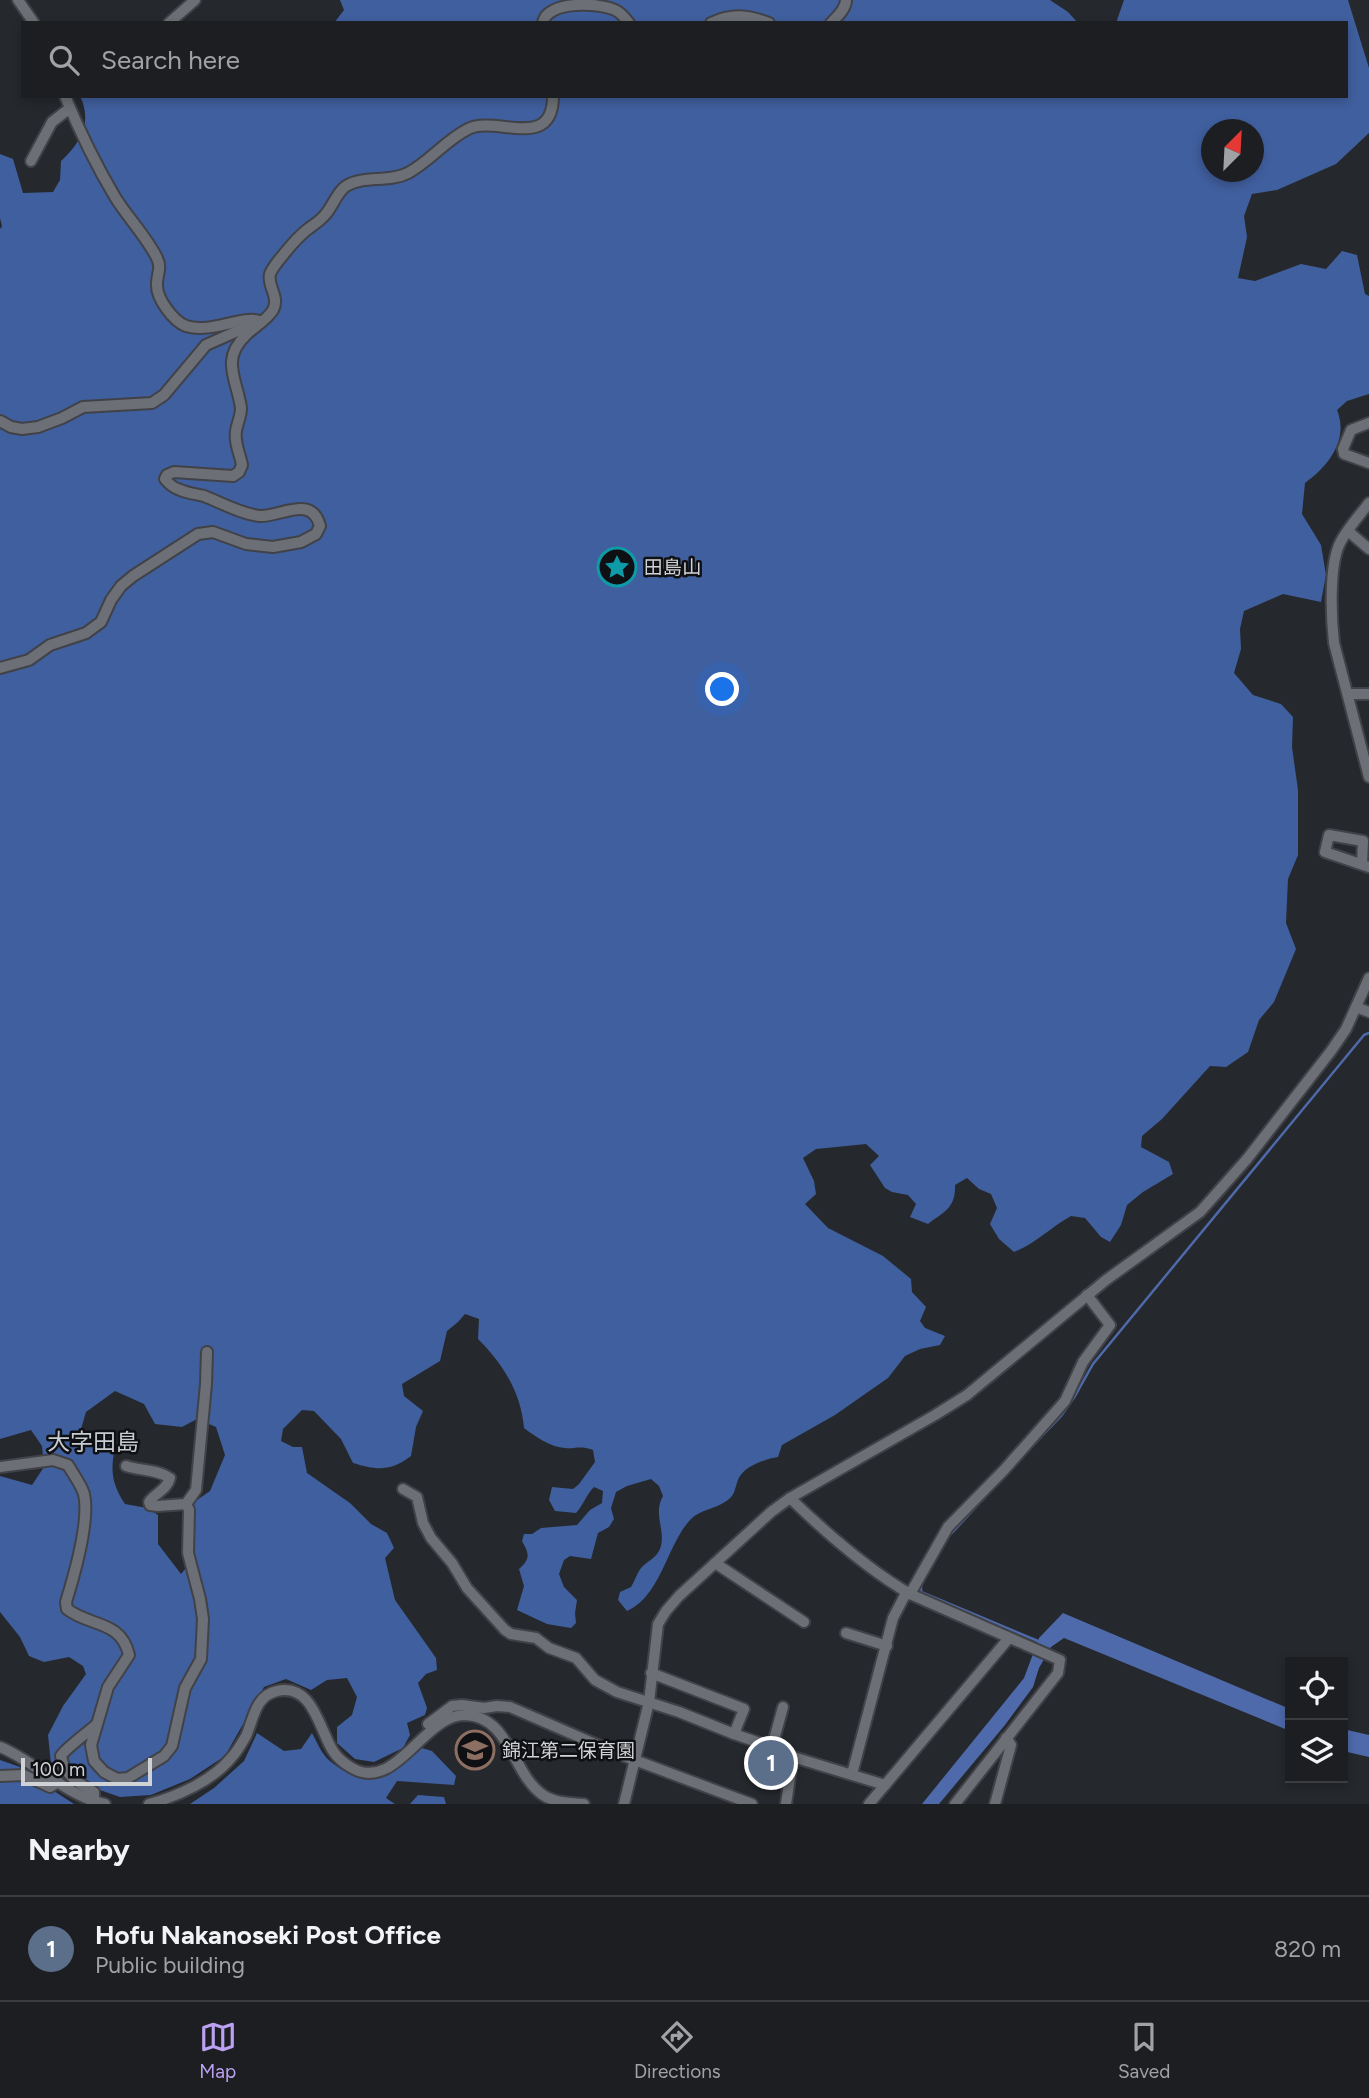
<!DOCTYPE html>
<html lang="en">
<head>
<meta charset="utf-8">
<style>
  body { margin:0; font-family:Figtree,"Noto Sans JP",sans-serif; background:#292b2f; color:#f1f3f6 }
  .controls { position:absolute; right:21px; bottom:21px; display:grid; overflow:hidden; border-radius:0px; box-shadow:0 4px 10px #0003 }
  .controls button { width:63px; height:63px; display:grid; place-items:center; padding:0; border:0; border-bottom:2px solid #3a3c40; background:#1c1e22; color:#f1f3f6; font:35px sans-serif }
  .compass { position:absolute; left:1201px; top:119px; width:63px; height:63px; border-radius:50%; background:#1c1e22; box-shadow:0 4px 10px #0003; rotate:24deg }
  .scale { position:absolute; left:21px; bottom:18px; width:131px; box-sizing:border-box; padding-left:7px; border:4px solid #d1d2d6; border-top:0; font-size:19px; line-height:24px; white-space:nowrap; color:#d1d2d6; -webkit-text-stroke:5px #0f1013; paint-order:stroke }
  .you { position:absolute; left:723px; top:690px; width:24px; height:24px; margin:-18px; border:5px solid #fff; border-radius:50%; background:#1a73e8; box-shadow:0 0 0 10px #1a73e833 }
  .badge { display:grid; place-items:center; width:46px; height:46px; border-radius:50%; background:#bca0f2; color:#fff; font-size:23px; font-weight:700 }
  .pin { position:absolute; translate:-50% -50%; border:4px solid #fff; box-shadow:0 2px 7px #0006 }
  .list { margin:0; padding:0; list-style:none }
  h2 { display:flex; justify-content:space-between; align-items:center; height:91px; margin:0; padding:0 28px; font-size:30px }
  h2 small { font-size:23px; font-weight:400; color:#a0a2a5 }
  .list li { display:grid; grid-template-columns:46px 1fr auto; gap:21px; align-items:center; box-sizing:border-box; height:105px; padding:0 28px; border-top:2px solid #3a3c40 }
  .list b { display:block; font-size:26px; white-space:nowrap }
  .list p { margin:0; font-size:23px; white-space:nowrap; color:#a0a2a5 }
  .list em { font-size:23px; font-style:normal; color:#a0a2a5 }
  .icon { flex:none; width:38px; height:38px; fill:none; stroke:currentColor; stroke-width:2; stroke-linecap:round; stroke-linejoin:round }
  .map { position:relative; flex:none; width:1369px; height:1804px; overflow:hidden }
  .search { position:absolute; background:#1c1e22; box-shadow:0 4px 10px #0003; left:21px; right:21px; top:21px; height:77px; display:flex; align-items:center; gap:18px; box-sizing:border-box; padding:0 24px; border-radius:0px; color:#a0a2a5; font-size:26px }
  .sheet { height:196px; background:#1c1e22 }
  nav { display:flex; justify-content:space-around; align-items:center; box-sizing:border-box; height:98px; border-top:2px solid #3a3c40; background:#1c1e22; font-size:19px; color:#a0a2a5 }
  nav a { display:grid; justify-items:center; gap:4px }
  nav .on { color:#bca0f2 }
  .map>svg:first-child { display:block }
  .forest { fill:#405f9e; fill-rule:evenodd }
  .water { fill:#4e6aab }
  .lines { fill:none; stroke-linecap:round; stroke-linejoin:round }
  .stream { stroke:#4e6aab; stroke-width:2.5 }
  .minor-casing { stroke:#414247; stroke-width:14 }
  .minor { stroke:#6c6f75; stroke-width:10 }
  .labels { text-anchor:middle; stroke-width:5; stroke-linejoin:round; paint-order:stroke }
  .poi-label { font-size:19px; fill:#d1d2d6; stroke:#0f1013; text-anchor:start }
  .quarter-label { font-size:23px; fill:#c7cbd2; stroke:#0f1013 }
</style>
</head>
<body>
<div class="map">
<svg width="1369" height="1804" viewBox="0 0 1369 1804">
  <rect width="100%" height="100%" fill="#25282d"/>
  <g class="forest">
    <polygon points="340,0 1050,0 1068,12 1078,23 334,23 344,10"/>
    <path d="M 1124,0 L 1348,0 L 1369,68 L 1369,133 L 1336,164 L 1277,190 L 1252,194 L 1244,216 L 1247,237 L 1238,278 L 1255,281 L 1301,264 L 1326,269 L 1342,251 L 1357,255 L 1365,294 L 1369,296 L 1369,394 L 1347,401 L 1337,410 C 1349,439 1329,466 1305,483 L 1302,514 L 1321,545 L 1326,575 L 1321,602 L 1283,594 L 1244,611 L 1240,629 L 1241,649 L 1234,673 L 1253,695 L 1281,704 L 1293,717 L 1292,747 L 1298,790 L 1298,855 L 1288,879 L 1286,923 L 1296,949 L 1274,1002 L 1259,1020 L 1248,1052 L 1226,1067 L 1210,1066 L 1162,1119 L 1142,1136 L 1141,1147 L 1169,1162 L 1173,1174 L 1143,1192 L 1127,1205 L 1121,1225 L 1110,1242 L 1101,1237 L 1085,1218 L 1071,1216 C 1051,1227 1035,1244 1014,1252 L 999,1239 L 990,1224 L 997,1208 L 991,1194 L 979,1189 L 967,1178 L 955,1185 C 956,1208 944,1212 928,1224 L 910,1217 L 916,1204 L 908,1195 L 892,1192 L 885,1188 L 870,1165 L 879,1156 L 866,1144 L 816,1149 L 803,1158 L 814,1181 L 816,1194 L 805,1204 L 828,1228 L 883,1256 L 911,1279 L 912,1292 L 926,1307 L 920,1321 L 925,1328 L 945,1336 L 940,1345 L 920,1349 L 905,1356 L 888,1378 L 835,1415 L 782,1445 L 778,1457 C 766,1459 747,1465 740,1476 C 736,1482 736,1490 732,1496 C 721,1509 701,1508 690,1520 C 667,1545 661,1596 627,1611 L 618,1600 L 620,1592 L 631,1587 C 635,1581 637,1572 642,1567 C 649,1560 658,1557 661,1546 C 665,1529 653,1513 663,1496 L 659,1486 L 651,1479 L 627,1486 L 616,1492 L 611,1508 L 614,1519 L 609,1527 L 598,1533 L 591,1559 L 570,1556 L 564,1560 L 559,1574 L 564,1587 L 577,1600 L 575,1613 L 576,1623 L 571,1628 L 547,1624 L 517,1610 L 524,1586 L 519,1569 C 531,1558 529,1554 522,1541 L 524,1534 L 532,1534 L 541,1528 L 577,1525 L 590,1510 L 602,1503 L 603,1491 L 594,1487 C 586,1495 584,1504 576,1513 L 555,1511 L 549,1500 L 552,1487 L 573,1489 L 579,1484 L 595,1462 L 593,1450 C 579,1445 577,1449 565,1448 C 550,1447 536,1437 524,1428 C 521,1392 503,1364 478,1339 L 479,1319 L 465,1314 L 458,1322 L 447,1331 L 440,1361 L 402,1384 L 404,1396 L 423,1411 L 416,1427 L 411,1456 C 390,1472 376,1470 353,1463 L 341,1439 L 314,1411 L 302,1410 L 283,1429 L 281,1441 L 293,1447 L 302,1447 L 307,1473 L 350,1503 L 371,1524 L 387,1533 L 394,1548 L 385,1558 L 395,1600 L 436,1658 L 437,1670 L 426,1674 L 418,1683 L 427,1708 L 425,1715 L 407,1723 L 410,1735 L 403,1748 L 374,1762 L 355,1759 L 337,1743 L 337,1727 L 352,1715 L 357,1697 L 347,1678 L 327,1680 L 311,1690 L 286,1679 L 264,1687 L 225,1756 L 190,1779 L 151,1795 L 120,1797 L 97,1789 L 75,1773 L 61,1772 L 51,1764 L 48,1735 L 63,1706 L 86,1674 L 83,1666 L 69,1657 L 44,1662 L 29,1656 L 20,1637 L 0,1612 L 0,1476 L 32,1485 L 44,1467 L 42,1446 L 31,1430 L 0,1439 L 0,229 L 2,226 L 0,218 L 0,154 L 13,159 L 23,193 L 53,192 L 60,180 L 61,161 C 80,143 93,123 80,96 L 1346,96 L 1346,23 L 1116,23 ZM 1212,130 L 1254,130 L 1254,172 L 1212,172 ZM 115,1391 L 144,1404 L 155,1424 L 182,1427 L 197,1419 L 216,1427 L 225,1455 L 210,1491 L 194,1502 L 190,1563 L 181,1574 L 158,1544 L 158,1515 L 147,1508 L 125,1504 C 112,1484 110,1471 115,1448 L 108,1440 L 85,1437 L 81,1429 L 86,1412 Z"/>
    <path d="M 257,1733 L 284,1751 L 301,1749 L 312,1733 C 317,1742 322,1755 330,1761 C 363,1790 395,1774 422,1748 L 432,1751 L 456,1776 L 454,1785 L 397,1781 L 386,1798 L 395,1804 L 190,1804 L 214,1788 L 244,1761 Z"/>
    <polygon points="0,1760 20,1767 32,1784 54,1791 74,1804 0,1804"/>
    <polygon points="418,1795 444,1797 446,1804 410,1804"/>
  </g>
  <g class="water">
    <polygon points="1063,1613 1290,1709 1290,1731 1064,1638 1051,1647 1039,1668 1033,1687 1005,1725 939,1804 922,1804 1024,1678 1039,1638"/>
    <polygon points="1343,1729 1369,1735 1369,1757 1343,1751"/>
  </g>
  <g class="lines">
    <g class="stream">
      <polyline points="1022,1457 1061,1416 1075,1396 1093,1364 1364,1035 1369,1033"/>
      <polyline points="948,1537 987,1495"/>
      <polyline points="921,1585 921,1592 1038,1641"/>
    </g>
    <defs>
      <g id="minor">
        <polyline points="18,0 34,23"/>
        <polyline points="169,23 195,0"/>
        <path d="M 543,23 C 546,0 601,2 617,11 C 622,14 625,18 629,23"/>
        <path d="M 711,23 C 732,13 748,15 769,23"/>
        <path d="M 831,23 C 837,17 846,9 846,0"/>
        <path d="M 65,96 C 79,130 96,165 115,197 C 128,218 146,236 157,258 C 162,269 157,273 157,284 C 156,298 173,321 186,326 C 212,334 241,315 260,321"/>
        <polyline points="31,161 52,122 70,108"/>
        <polyline points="0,421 11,427 22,429 38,427 62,418 83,407 152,403 164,395 206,345 251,325"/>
        <polyline points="1369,423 1351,430 1343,449 1344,454 1369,463"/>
        <path d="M 1369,503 C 1359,516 1347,529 1340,543 C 1329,565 1331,617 1334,643 L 1369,777"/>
        <polyline points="1348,531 1369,549"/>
        <path d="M 0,668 L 29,660 L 50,645 L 86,633 L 101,622 L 111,600 L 121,586 L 133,576 L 198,534 L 213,532 L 246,544 L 273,547 L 301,542 L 316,534 L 320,526 C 312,494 280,517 260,516 C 241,514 222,503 204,496 C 195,494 186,493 178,489 C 172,487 169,484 165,479 L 167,475 L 174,472 L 233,476 L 239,472 L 242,465 C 240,453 234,444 236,431 C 237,423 241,417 241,408 C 237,379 220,360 246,335 C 255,326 267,320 273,310 C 280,297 267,286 270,274 C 272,269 276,264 279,260 C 288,249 296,238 308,229 C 313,225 320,221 324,216 C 333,207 336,193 346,186 C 364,175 389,183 408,173 C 430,161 446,140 468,129 C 496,115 553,152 553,96"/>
        <polyline points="1348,694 1369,694"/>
        <polyline points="1362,864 1363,841 1329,835 1325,852 1369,867"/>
        <polyline points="1356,1007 1369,1012"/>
        <path d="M 126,1466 C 141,1471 157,1469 170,1478 C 167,1490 155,1493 149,1502 L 150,1505 L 158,1506 L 186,1504 L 196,1490 L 206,1384 L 207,1352"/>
        <path d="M 0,1467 L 53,1460 L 68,1465 C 73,1474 81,1484 84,1494 C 90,1520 74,1576 66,1602 L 67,1609 C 90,1627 121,1620 129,1655 L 108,1687 L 91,1745 L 94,1761 L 104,1772 L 117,1779 L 128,1778 L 164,1756 L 172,1746 L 185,1688 L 201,1659 L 203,1619 L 200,1599 L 188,1553 L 189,1510 L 186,1504"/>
        <polyline points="403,1489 417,1497 423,1523 431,1538 452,1563 467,1588 505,1630 511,1634 536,1638 549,1648 576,1658 595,1680 617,1692 679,1712 734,1734 789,1753 793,1757 885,1785"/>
        <path d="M 790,1498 C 823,1530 869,1570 910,1594 L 1060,1660 L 1058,1673 L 955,1804"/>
        <polyline points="715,1563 804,1622"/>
        <polyline points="846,1633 887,1646"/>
        <polyline points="651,1673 744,1709 734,1734"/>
        <polyline points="428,1724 452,1706 462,1705 484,1708 497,1706 510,1707 616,1753 752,1804"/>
        <path d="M 0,1747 C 37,1762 65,1796 105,1804"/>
        <polyline points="772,1747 783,1707"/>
        <polyline points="852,1774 893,1618 905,1595 910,1594 948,1527 1004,1470 1065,1401 1083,1362 1110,1325 1087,1295"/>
        <polyline points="0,1776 24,1775 50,1787 58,1782"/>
        <path d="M 94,1801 L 94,1792 C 78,1783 64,1775 61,1756 C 65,1749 87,1733 96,1725"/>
        <path d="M 149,1804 C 178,1796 212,1781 231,1758 C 237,1752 242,1743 246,1736 C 254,1718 255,1696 277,1691 C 313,1683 319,1729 333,1751 C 338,1759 345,1764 352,1768 C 396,1793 423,1715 465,1715 C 510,1716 512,1774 543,1795 C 555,1803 570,1803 584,1804"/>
        <polyline points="624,1804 649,1702 658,1624 666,1611 679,1596 771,1512 790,1498 935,1415 967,1395 1106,1280 1200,1212 1247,1159 1331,1051 1346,1029 1369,978"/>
        <polyline points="786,1804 793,1757"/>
        <polyline points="869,1804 1009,1638"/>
        <polyline points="995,1804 1011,1745 1006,1738"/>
      </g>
    </defs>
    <use href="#minor" class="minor-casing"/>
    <use href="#minor" class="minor"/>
  </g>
  <defs>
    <symbol id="sight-ring" viewBox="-11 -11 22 22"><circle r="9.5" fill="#0f1013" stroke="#0f9aa8" stroke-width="1.5"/><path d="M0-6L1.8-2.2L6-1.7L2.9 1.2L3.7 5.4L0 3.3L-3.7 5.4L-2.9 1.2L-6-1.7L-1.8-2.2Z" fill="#0f9aa8"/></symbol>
    <symbol id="school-ring" viewBox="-11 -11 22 22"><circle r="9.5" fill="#0f1013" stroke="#8d6e63" stroke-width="1.5"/><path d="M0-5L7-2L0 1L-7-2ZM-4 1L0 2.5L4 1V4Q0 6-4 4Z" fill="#8d6e63"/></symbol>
  </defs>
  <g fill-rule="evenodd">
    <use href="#sight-ring" x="595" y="545" width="44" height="44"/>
    <use href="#school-ring" x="453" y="1728" width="44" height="44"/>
  </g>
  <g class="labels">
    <g class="poi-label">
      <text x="644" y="574">田島山</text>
      <text x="502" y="1757">錦江第二保育園</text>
    </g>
    <g class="quarter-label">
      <text x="93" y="1450">大字田島</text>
    </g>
  </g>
</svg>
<div class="controls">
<button><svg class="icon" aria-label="locate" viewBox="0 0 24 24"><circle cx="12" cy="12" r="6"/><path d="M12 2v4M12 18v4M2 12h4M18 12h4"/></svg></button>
<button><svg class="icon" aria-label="layers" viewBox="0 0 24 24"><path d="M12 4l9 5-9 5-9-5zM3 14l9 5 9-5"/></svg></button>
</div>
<svg class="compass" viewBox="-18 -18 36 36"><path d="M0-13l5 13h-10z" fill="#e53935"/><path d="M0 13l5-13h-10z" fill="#a0a2a5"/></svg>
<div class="scale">100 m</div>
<div class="you"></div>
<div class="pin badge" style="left:771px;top:1763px;background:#5c6f8a">1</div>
<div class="search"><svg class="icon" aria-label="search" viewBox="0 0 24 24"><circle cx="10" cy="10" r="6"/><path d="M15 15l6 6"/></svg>Search here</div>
</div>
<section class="sheet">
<h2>Nearby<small></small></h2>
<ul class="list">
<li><span class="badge" style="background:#5c6f8a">1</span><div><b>Hofu Nakanoseki Post Office</b><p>Public building</p></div><em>820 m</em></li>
</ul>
</section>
<nav>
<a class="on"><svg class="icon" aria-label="map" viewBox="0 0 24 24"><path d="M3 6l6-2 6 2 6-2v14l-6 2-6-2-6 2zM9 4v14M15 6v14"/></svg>Map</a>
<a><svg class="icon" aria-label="directions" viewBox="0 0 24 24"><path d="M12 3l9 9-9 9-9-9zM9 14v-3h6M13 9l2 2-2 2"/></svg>Directions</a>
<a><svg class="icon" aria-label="saved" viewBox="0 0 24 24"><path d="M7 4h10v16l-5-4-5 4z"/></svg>Saved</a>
</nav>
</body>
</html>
